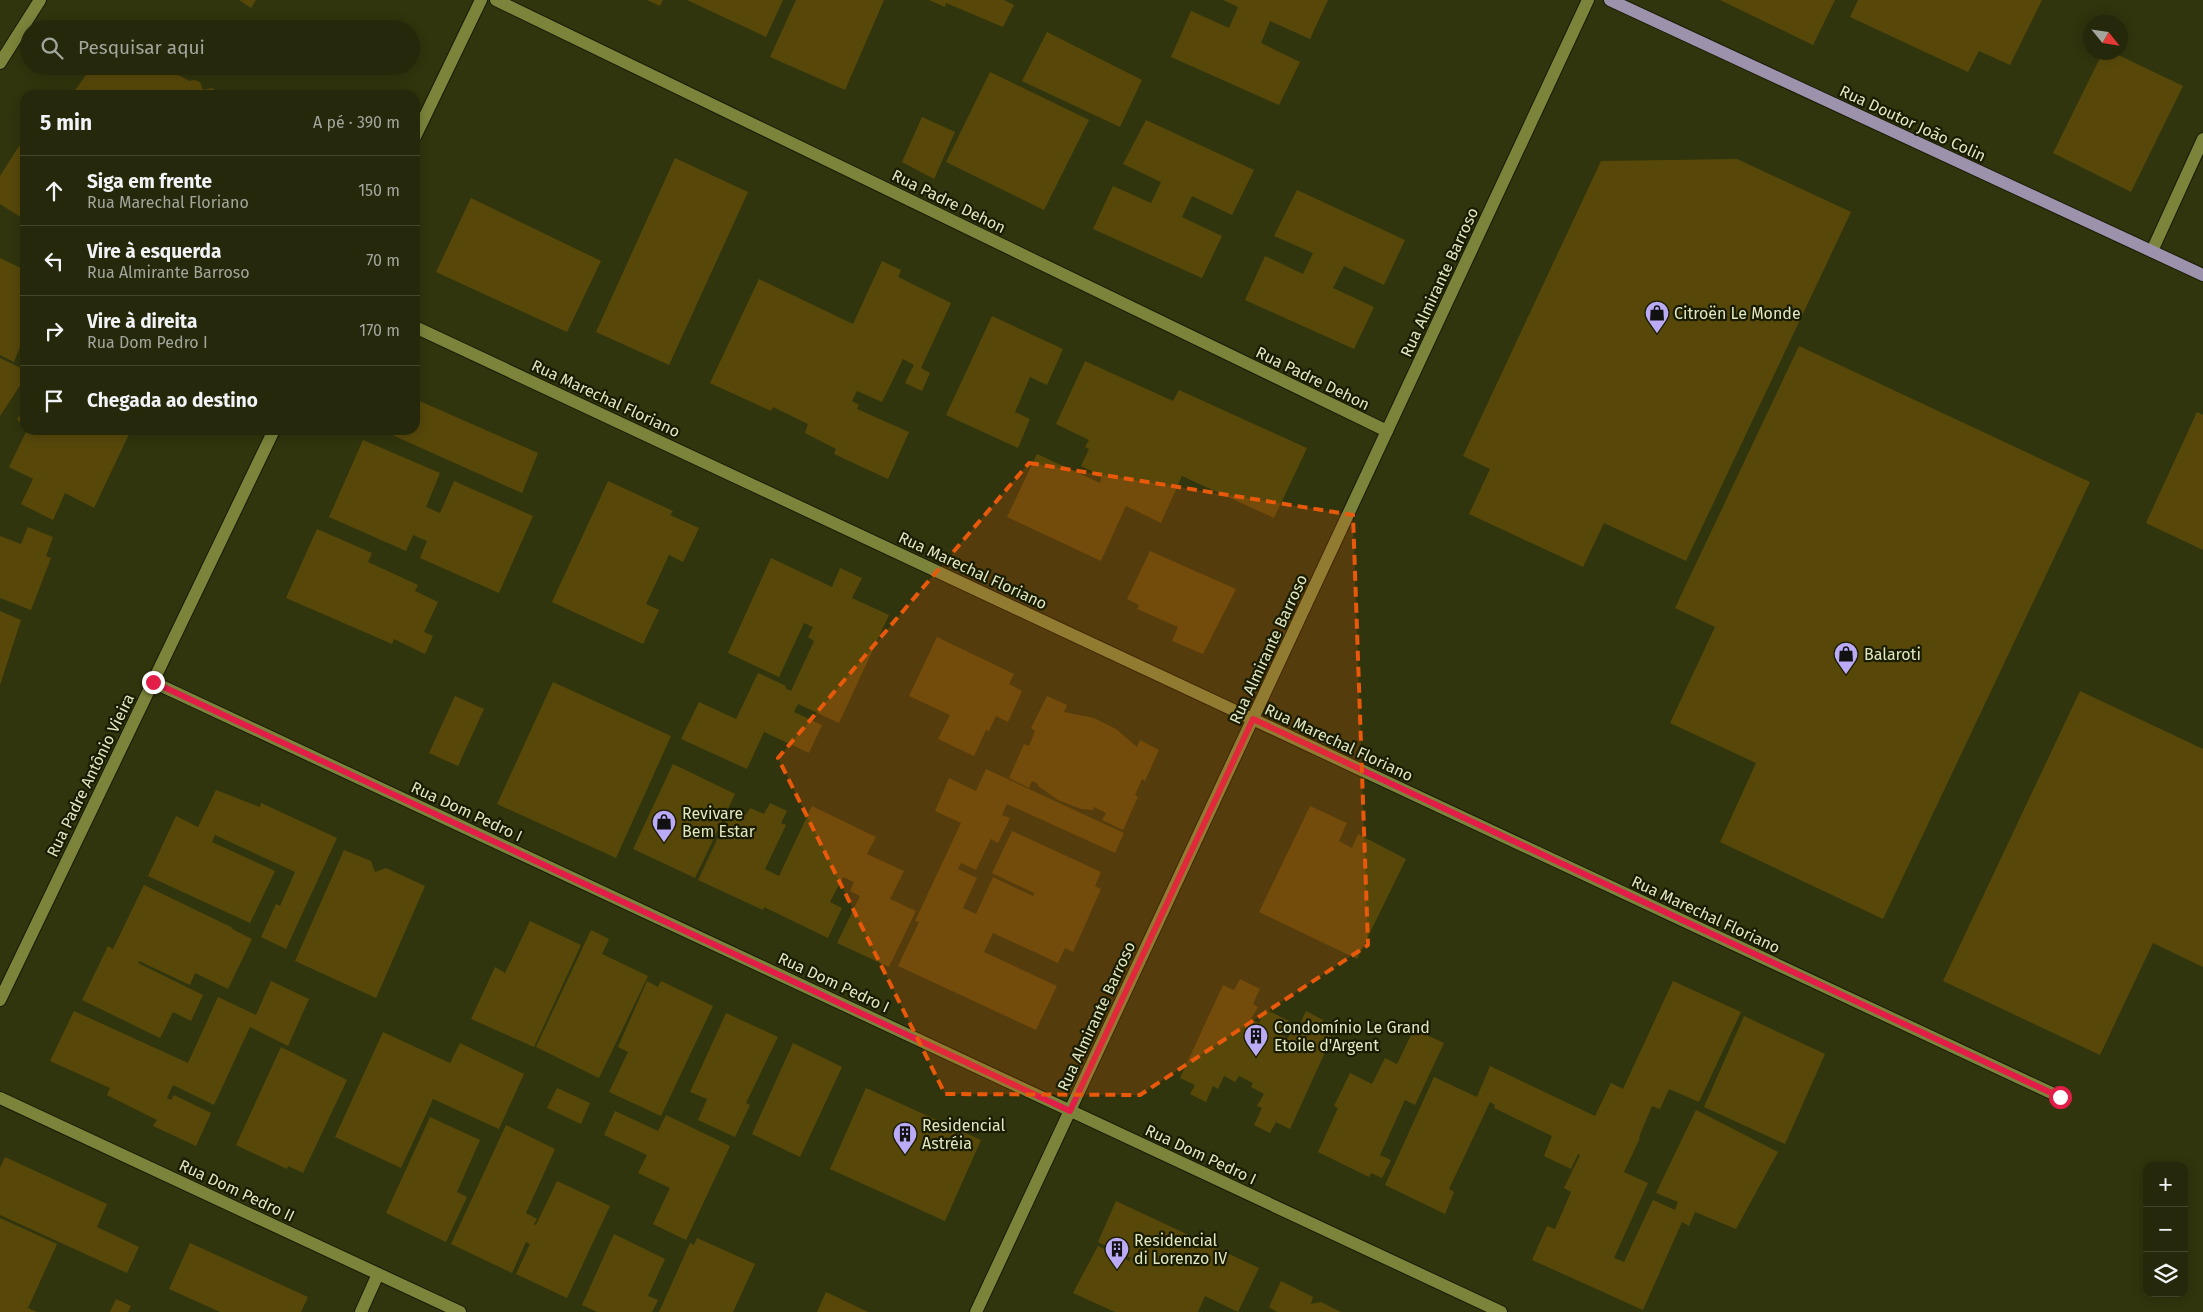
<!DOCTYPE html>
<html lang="pt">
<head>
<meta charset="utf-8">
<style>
  body { margin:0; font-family:"Fira Sans",sans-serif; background:#2d3013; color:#f1f3f6 }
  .controls { position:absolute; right:15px; bottom:15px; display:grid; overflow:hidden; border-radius:10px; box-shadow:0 2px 12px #0003 }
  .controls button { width:45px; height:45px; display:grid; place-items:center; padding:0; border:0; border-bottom:1px solid #42442b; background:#25280a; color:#f1f3f6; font:25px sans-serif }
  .compass { position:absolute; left:2083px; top:15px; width:45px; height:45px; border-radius:50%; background:#25280a; box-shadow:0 2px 12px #0003; rotate:120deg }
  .stop { position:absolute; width:15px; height:15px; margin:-11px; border:4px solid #e11d48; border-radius:50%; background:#fff }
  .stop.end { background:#e11d48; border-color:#fff; box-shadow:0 1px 5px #0008 }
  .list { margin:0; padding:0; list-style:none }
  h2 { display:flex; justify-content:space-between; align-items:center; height:65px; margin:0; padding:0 20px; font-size:21px }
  h2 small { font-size:16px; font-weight:400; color:#a3a69c }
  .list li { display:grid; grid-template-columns:32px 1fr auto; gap:15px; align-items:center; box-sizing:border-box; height:70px; padding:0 20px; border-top:1px solid #42442b }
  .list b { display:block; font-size:19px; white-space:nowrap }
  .list p { margin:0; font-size:16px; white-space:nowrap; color:#a3a69c }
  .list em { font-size:16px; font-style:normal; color:#a3a69c }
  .icon { flex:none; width:28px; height:28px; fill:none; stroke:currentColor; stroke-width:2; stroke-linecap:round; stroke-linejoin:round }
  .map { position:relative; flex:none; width:2203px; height:1312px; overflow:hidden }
  .search { position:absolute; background:#25280a; box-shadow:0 2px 12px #0003; left:20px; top:20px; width:400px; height:55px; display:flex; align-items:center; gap:12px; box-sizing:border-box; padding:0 18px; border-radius:28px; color:#a3a69c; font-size:19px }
  .panel { position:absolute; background:#25280a; box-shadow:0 2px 12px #0003; left:20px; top:90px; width:400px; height:345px; border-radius:15px }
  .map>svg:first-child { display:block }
  .building { fill:#57480a }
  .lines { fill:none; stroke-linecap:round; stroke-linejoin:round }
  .street-casing { stroke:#191b05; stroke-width:14 }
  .secondary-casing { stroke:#191b05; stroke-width:14 }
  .primary-casing { stroke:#191b05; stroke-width:14 }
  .street { stroke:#7c843b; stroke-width:12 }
  .secondary { stroke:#7c843b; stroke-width:12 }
  .primary { stroke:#9c92ac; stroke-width:12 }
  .route { stroke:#e11d48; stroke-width:6 }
  .marked { fill:#e8590c; fill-opacity:0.2; stroke:#e8590c; stroke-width:4; stroke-dasharray:10 6; stroke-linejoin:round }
  .labels { text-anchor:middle; stroke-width:4.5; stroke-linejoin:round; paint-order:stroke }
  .street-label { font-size:16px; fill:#e1e6c2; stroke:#191c00 }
  .poi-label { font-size:16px; fill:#e1e6c2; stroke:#191c00; text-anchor:start }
</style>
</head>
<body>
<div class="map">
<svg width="2203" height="1312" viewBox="0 0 2203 1312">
  <rect width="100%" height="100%" fill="#31350d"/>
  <g class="building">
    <polygon points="239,0 256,0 251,8"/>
    <polygon points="647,0 663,0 660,6"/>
    <polygon points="687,0 783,0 766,37"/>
    <polygon points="796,0 884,0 845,90 770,57"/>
    <polygon points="929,0 1004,0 1014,5 1003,27 946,3 945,7"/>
    <polygon points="1223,0 1328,0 1310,39 1270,21 1261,43 1300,62 1279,105 1171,57 1191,11 1229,28 1238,7"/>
    <polygon points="1720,0 1835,0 1813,45"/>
    <polygon points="1858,0 2042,0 2010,65 1979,51 1968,72 1850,17"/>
    <polygon points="1047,32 1142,80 1120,127 1022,81"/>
    <polygon points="2103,52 2112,52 2183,86 2131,192 2053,153"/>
    <polygon points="92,66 175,66 172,71 189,81 194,80 200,82 203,90 212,88 223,95 72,95"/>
    <polygon points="990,72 1089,120 1044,210 946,162"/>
    <polygon points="922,117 955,132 934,179 902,162"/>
    <polygon points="1146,120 1254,170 1232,215 1192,196 1182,217 1222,236 1202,278 1093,229 1113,186 1151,203 1161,182 1123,164"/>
    <polygon points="19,146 25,150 25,220 0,204 0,176"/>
    <polygon points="675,158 748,192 669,365 596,332"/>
    <polygon points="1737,159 1851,212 1686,561 1604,523 1583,567 1469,514 1490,469 1463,456 1601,161"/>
    <polygon points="1297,190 1405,240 1384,285 1344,266 1333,288 1374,307 1354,349 1245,300 1265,256 1303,274 1313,253 1274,236"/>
    <polygon points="471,198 601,261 567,332 436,272"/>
    <polygon points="0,258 25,270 25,344 22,342 14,362 0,355"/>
    <polygon points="882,261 901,270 898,277 951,303 921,368 930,373 922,391 905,383 914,365 903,359 882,402 857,391 852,401 859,405 857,409 909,432 888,479 834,454 836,449 805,433 808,424 773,407 771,411 710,383 759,279 853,324"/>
    <polygon points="992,316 1063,349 1047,385 1030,377 1015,412 1030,419 1018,448 946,415"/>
    <polygon points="1799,346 2090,482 1883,919 1720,842 1756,763 1670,723 1715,627 1675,608"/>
    <polygon points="0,358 25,370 25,378 0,416"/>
    <polygon points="1085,361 1173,401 1179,390 1307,448 1274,518 1182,476 1161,523 1126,506 1101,561 1007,517 1037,454 1100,483 1102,476 1081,466 1089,449 1085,447 1089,440 1056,424"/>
    <polygon points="415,399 538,453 522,493 381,430 415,430"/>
    <polygon points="25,405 25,425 17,420"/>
    <polygon points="2197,412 2203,415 2203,550 2146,523"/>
    <polygon points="27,430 125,430 130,432 94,508 65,493 53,520 21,504 33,479 9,467"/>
    <polygon points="363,440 440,473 426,507 440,513 454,481 533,516 499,593 420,558 427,541 413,535 406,551 329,517"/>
    <polygon points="608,481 673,511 670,515 699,528 683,562 669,555 646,604 659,610 643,644 552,602"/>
    <polygon points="28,527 53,537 46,556 51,558 31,610 0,598 0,536 21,544"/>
    <polygon points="317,529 372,553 368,562 418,585 415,591 438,602 424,632 433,636 425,654 394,639 392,644 286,598"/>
    <polygon points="1150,551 1236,589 1203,654 1172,641 1178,627 1137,609 1139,605 1127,599"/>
    <polygon points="771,558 832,587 840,568 862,578 852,598 889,615 839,723 798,704 794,712 822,725 809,753 764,732 747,769 681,739 699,702 736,719 758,673 786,686 785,688 791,691 814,641 808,637 813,627 804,623 779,677 728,653"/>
    <polygon points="0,611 21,620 0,685"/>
    <polygon points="937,637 1014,674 1009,684 1022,691 1008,722 996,716 989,731 986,730 974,756 938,739 950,715 909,696"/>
    <polygon points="553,682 671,736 616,858 497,804"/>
    <polygon points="2080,691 2203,749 2203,967 2153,943 2100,1055 1943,981"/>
    <polygon points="455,696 484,709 458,766 429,753"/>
    <polygon points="1047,696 1067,705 1064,712 1094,718 1116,729 1137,747 1140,740 1159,750 1145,781 1142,779 1135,795 1138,797 1123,830 1102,820 1106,813 1094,807 1093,810 1081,809 1058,800 1038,786 1038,784 1032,781 1029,788 1009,778 1024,744 1029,746 1035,731 1031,728"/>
    <polygon points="673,764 735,794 695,878 633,849"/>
    <polygon points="986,769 1124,833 1115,853 1007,804 1002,815 1010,818 998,843 991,839 976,870 961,863 958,869 977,878 963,908 976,914 993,877 1033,896 1034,893 992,873 1012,831 1101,872 1095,886 1101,889 1073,952 1065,948 1058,963 993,933 984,952 1057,986 1036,1030 898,966 919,922 915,921 961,823 935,811 949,778 976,791"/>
    <polygon points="216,790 260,807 261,803 337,838 286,949 261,937 276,904 280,906 295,872 215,835 212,842 275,871 250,923 148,876 176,816 198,827"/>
    <polygon points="770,803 787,811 781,823 786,825 765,869 779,876 812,806 876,837 867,854 904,871 890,899 916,911 889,967 837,943 860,896 850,891 854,882 843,877 830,902 842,908 828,938 764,907 763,910 698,880 732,808 746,815 750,808 764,814"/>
    <polygon points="1310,806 1347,823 1339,841 1352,848 1358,834 1406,859 1357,959 1259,912"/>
    <polygon points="344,850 371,861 375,872 386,868 425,886 376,998 295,961"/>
    <polygon points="144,885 233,928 232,929 252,939 228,989 195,973 190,985 139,961 138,963 203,995 191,1021 173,1012 160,1038 82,1000 108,946 113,949"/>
    <polygon points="530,921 581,945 534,1047 471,1019 495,967 505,973"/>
    <polygon points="591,930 609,939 602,954 648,976 599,1078 536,1047"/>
    <polygon points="1240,979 1260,989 1253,1004 1258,1007 1251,1019 1259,1023 1265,1009 1289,1021 1281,1035 1288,1038 1294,1024 1299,1026 1306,1011 1323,1020 1319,1031 1332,1037 1290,1129 1276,1122 1270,1133 1254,1125 1262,1108 1257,1106 1264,1094 1251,1087 1253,1083 1239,1076 1235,1082 1224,1076 1218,1089 1213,1086 1206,1102 1190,1094 1195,1085 1180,1078 1223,985 1234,990"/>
    <polygon points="271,981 309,999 288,1046 250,1027 214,1105 173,1085 167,1098 171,1100 174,1095 211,1113 196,1146 153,1126 157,1120 107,1095 110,1088 50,1061 74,1011 188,1063 218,997 256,1015"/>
    <polygon points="647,981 658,987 661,981 713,1006 661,1116 609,1092 628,1052 618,1047"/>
    <polygon points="1673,981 1741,1012 1699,1102 1669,1089 1660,1109 1652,1106 1639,1137 1640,1138 1624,1172 1648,1183 1614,1258 1624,1262 1653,1200 1675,1210 1678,1202 1656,1193 1696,1110 1778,1152 1736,1229 1695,1212 1689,1226 1682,1222 1643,1310 1532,1260 1547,1226 1555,1229 1571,1192 1564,1188 1580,1155 1578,1154 1571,1169 1544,1156 1552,1136 1494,1108 1495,1105 1490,1102 1449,1189 1454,1192 1445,1214 1385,1185 1434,1077 1477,1097 1490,1066 1595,1116 1611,1083 1623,1089"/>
    <polygon points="726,1013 778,1037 746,1103 750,1105 735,1137 698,1120 707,1099 690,1092"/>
    <polygon points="1744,1016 1825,1054 1785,1144 1704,1107"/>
    <polygon points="1414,1029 1444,1043 1415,1105 1405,1100 1380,1155 1391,1160 1382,1178 1371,1173 1369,1177 1318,1152 1338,1108 1334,1106 1350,1073 1372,1084 1385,1058 1397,1064"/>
    <polygon points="383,1032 450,1063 460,1043 524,1074 499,1129 433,1099 401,1168 335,1137"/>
    <polygon points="793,1043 842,1067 800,1157 752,1134"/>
    <polygon points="281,1047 347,1080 303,1173 288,1166 287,1169 236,1145"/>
    <polygon points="557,1088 590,1103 581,1124 547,1108"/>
    <polygon points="866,1088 981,1140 945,1221 830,1169"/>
    <polygon points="615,1111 658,1131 666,1115 730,1146 686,1240 653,1224 670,1188 638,1173 647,1155 604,1135"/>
    <polygon points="430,1117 480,1140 457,1192 467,1197 446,1242 386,1213"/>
    <polygon points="506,1125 555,1149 526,1213 537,1219 534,1224 536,1225 557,1181 610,1206 567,1298 516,1274 530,1244 526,1242 512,1273 451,1244"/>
    <polygon points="5,1157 107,1204 97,1227 139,1247 127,1273 0,1215 0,1168"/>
    <polygon points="1116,1201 1259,1268 1238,1312 1205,1296 1198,1312 1115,1312 1073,1293 1098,1246 1129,1261 1131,1258 1098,1242"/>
    <polygon points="0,1218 57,1244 28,1308 37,1312 0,1312"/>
    <polygon points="614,1234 665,1259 648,1296 658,1300 652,1312 597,1312 582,1305"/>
    <polygon points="697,1238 755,1264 733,1312 659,1312 690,1243 694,1245"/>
    <polygon points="190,1243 308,1297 301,1312 220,1312 169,1289"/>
    <polygon points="1281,1281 1313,1297 1311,1304 1321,1302 1341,1312 1277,1312 1269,1307"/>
    <polygon points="826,1292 868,1312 817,1312"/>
    <polygon points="116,1299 131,1306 128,1312 110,1312"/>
  </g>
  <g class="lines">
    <defs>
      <g id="street">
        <polyline points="496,0 1387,431"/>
        <polyline points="0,63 40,0"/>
        <polyline points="2152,251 2203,139"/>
        <polyline points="415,327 2060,1097"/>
        <polyline points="153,682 1501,1312"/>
        <polyline points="0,1098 460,1312"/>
        <polyline points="361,1312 378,1274"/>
      </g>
      <g id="secondary">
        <polyline points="415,137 481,0"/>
        <polyline points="0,1000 274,430"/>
        <polyline points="976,1312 1588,0"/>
      </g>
      <polyline id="primary" points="1610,0 2203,275"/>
    </defs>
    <use href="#street" class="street-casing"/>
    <use href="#secondary" class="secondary-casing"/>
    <use href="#primary" class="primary-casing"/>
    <use href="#street" class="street"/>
    <use href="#secondary" class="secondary"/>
    <use href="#primary" class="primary"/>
  </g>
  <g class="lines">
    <polyline class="route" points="153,682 1070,1111 1253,719 2060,1097"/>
  </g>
  <path class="marked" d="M 1029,463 L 1353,515 L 1368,945 L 1140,1095 L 945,1094 L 778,758 Z"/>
  <defs>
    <symbol id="shop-pin" viewBox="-11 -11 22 30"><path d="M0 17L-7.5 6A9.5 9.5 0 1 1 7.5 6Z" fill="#bbaaf6" stroke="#191c00"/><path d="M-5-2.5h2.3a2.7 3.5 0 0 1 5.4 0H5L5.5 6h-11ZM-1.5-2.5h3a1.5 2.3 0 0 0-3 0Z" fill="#111"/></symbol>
    <symbol id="building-pin" viewBox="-11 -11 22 30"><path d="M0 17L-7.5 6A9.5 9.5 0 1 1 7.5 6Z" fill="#bbaaf6" stroke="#191c00"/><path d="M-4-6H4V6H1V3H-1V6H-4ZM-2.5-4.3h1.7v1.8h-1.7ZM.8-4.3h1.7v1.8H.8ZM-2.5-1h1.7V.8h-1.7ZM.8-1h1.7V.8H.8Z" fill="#111"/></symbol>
  </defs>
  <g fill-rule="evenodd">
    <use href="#shop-pin" x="1643" y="299" width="28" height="38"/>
    <use href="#shop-pin" x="1832" y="640" width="28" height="38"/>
    <use href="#shop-pin" x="650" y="808" width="28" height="38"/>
    <use href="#building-pin" x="1242" y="1022" width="28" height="38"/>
    <use href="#building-pin" x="891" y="1120" width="28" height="38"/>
    <use href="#building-pin" x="1103" y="1235" width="28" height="38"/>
  </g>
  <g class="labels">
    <g class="street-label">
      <text transform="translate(1913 123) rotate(25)" y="6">Rua Doutor João Colin</text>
      <text transform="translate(949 201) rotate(26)" y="6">Rua Padre Dehon</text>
      <text transform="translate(1439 282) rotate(-65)" y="6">Rua Almirante Barroso</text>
      <text transform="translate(1313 378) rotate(26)" y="6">Rua Padre Dehon</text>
      <text transform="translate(606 398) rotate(25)" y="6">Rua Marechal Floriano</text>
      <text transform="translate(973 570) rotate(25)" y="6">Rua Marechal Floriano</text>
      <text transform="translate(1268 649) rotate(-65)" y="6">Rua Almirante Barroso</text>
      <text transform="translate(1339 742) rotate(25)" y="6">Rua Marechal Floriano</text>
      <text transform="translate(90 775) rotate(-64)" y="6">Rua Padre Antônio Vieira</text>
      <text transform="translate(467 811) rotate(25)" y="6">Rua Dom Pedro I</text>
      <text transform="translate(1706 914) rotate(25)" y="6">Rua Marechal Floriano</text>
      <text transform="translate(834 982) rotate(25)" y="6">Rua Dom Pedro I</text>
      <text transform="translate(1096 1016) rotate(-65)" y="6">Rua Almirante Barroso</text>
      <text transform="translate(1201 1154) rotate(25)" y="6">Rua Dom Pedro I</text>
      <text transform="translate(237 1190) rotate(25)" y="6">Rua Dom Pedro II</text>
    </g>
    <g class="poi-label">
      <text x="1674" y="319">Citroën Le Monde</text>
      <text x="1864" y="660">Balaroti</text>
      <text x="682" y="819">Revivare<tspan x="682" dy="18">Bem Estar</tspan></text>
      <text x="1274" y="1033">Condomínio Le Grand<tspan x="1274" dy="18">Etoile d'Argent</tspan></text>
      <text x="922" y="1131">Residencial<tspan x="922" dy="18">Astréia</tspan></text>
      <text x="1134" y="1246">Residencial<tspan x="1134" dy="18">di Lorenzo IV</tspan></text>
    </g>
  </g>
</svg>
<div class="controls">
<button>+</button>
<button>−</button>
<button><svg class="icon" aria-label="layers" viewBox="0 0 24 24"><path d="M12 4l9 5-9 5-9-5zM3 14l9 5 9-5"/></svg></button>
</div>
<svg class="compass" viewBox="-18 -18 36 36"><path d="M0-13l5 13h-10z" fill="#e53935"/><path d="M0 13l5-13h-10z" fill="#a3a69c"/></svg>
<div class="stop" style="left:2060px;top:1097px"></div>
<div class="stop end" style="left:153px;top:682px"></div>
<div class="search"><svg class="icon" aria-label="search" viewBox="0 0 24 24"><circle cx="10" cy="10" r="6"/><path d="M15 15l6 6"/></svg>Pesquisar aqui</div>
<section class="panel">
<h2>5 min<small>A pé · 390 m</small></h2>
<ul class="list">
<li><svg class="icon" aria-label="ahead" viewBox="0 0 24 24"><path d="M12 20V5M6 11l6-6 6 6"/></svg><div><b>Siga em frente</b><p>Rua Marechal Floriano</p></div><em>150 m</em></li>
<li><svg class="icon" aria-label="left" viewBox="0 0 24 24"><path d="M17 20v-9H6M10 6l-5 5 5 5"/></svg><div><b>Vire à esquerda</b><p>Rua Almirante Barroso</p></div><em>70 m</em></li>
<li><svg class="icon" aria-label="right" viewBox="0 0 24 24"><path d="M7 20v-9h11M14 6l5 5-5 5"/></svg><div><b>Vire à direita</b><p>Rua Dom Pedro I</p></div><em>170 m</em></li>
<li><svg class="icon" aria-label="arrive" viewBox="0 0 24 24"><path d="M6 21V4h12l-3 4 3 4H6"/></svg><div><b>Chegada ao destino</b></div></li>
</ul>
</section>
</div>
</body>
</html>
